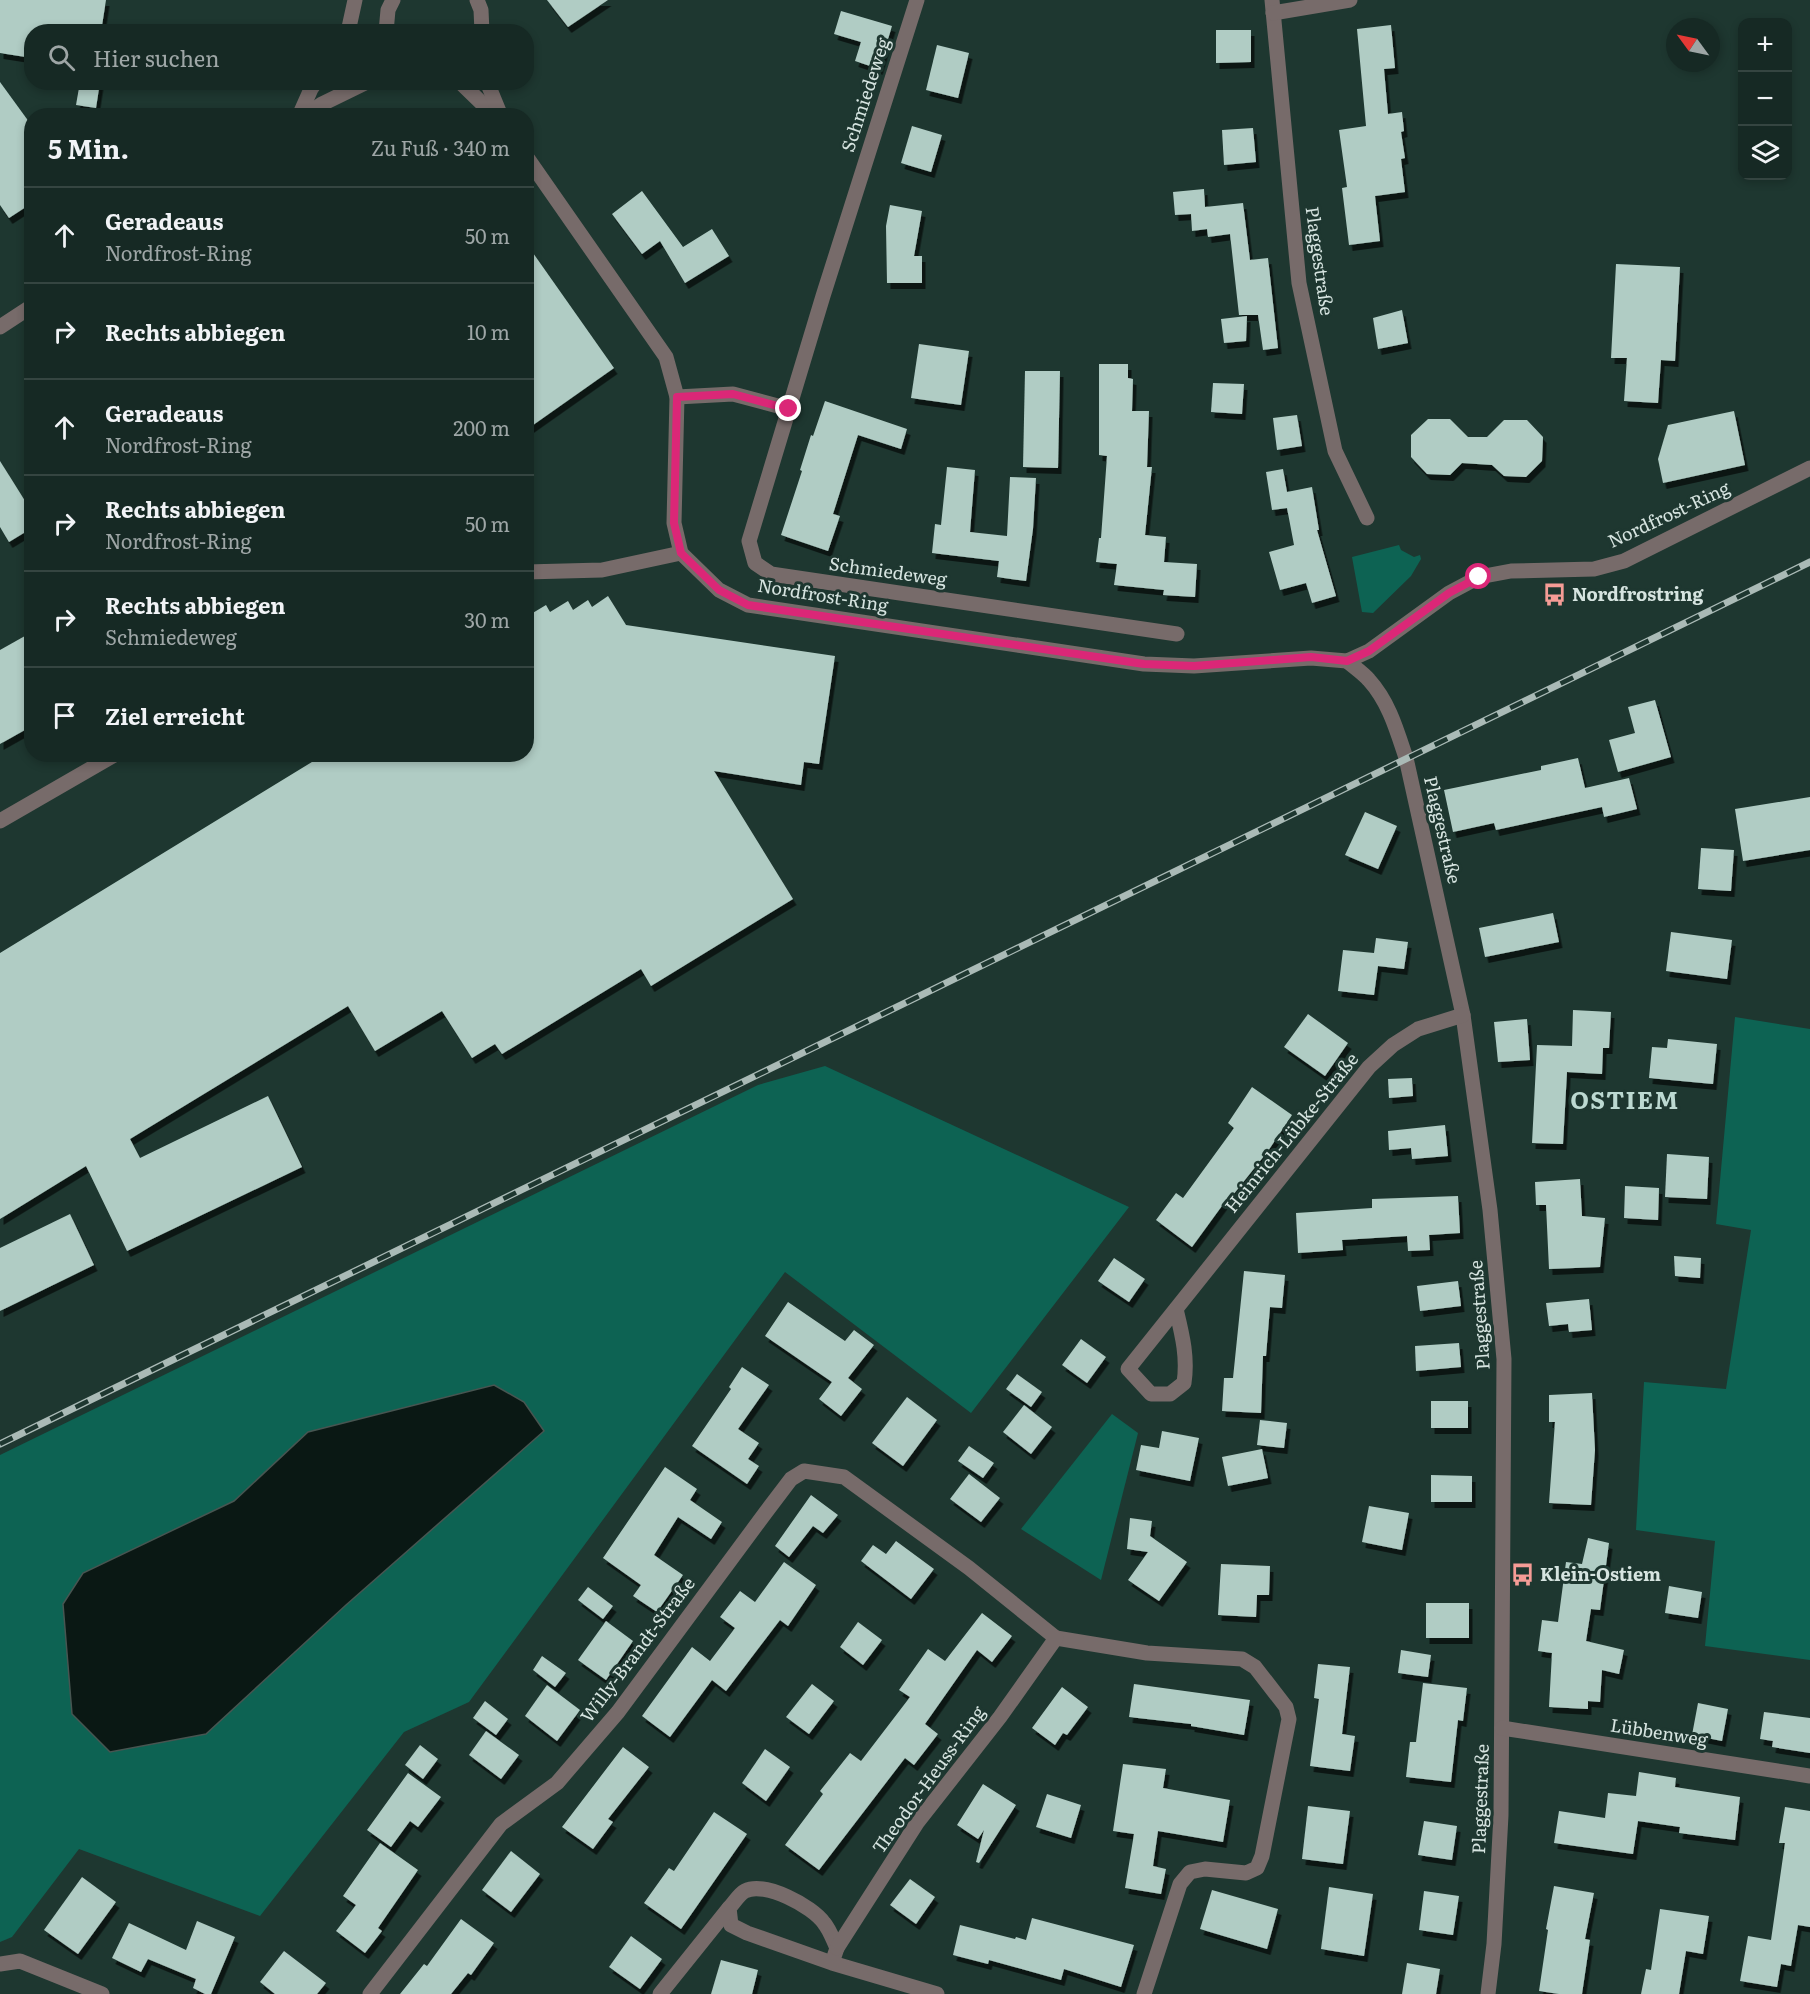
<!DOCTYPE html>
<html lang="de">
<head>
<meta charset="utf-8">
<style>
  body { margin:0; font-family:Literata,serif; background:#233531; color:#f1f3f6 }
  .controls { position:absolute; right:18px; top:18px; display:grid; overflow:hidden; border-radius:12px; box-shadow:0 3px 9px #0003 }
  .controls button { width:54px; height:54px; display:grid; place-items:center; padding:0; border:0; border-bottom:2px solid #354541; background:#162924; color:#f1f3f6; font:30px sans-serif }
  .compass { position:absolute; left:1666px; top:18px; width:54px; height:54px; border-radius:50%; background:#162924; box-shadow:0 3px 9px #0003; rotate:303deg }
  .stop { position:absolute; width:18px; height:18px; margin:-14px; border:4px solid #db2777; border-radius:50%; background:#fff }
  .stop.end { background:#db2777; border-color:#fff; box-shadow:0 2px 6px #0008 }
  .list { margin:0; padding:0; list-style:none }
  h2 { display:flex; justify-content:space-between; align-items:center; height:78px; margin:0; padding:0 24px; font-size:26px }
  h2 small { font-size:20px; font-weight:400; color:#9ea6a6 }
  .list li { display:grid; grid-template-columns:39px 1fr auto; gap:18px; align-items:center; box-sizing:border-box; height:96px; padding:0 24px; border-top:2px solid #354541 }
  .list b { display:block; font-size:22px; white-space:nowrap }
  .list p { margin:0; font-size:20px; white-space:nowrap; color:#9ea6a6 }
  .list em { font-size:20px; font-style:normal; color:#9ea6a6 }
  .icon { flex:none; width:33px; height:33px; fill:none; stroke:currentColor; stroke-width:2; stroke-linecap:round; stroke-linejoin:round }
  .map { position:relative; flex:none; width:1810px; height:1994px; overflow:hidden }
  .search { position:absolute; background:#162924; box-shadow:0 3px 9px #0003; left:24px; top:24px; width:510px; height:66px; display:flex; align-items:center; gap:15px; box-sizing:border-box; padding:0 21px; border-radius:24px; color:#9ea6a6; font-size:22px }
  .panel { position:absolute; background:#162924; box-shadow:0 3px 9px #0003; left:24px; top:108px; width:510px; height:654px; border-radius:24px }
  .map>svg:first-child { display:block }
  .green { fill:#0d6353 }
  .water { fill:#0a1814; stroke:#475551; stroke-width:1.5 }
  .building { fill:#b0ccc4; filter:url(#shadow) }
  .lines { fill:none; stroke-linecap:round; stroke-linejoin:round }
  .minor { stroke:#776b6a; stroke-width:15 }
  .rail-casing { stroke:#aabab6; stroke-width:7 }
  .rail { stroke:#1e3730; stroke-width:4.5; stroke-dasharray:14; stroke-linecap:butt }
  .route { stroke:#db2777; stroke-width:8 }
  .labels { text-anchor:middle; stroke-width:6; stroke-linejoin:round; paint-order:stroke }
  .street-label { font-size:18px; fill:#d6e4e0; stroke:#1e3730 }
  .poi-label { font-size:18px; font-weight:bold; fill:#d6e4e0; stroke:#1e3730; text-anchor:start }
  .district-label { font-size:24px; font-weight:bold; letter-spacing:1.5px; fill:#bcd9d1; stroke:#1e3730 }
</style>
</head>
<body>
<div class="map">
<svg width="1810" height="1994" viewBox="0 0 1810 1994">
  <defs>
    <filter id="shadow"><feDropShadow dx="3.5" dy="6" stdDeviation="0" flood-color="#0009"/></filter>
  </defs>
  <rect width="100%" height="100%" fill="#1e3730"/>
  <g class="green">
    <polygon points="1399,545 1401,550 1414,557 1420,555 1421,559 1411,576 1373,613 1362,612 1352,557"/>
    <polygon points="1735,1017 1810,1029 1810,1660 1705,1646 1715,1541 1636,1530 1644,1382 1726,1389 1751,1230 1716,1224"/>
    <polygon points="825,1066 1129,1207 971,1413 785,1272 469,1702 404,1732 260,1916 79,1849 12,1937 0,1942 0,1455 758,1085"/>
    <polygon points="1112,1414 1138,1433 1101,1580 1021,1529"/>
  </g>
  <polygon class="water" points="494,1385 524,1402 544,1431 346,1605 206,1734 110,1752 72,1714 63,1604 83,1573 234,1501 308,1432"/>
  <g class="building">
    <polygon points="0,0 106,0 101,32 32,32 32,58 0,53"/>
    <polygon points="547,0 608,0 568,27"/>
    <polygon points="841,11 892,26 879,69 855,61 861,42 834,34"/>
    <polygon points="1391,25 1395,68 1384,69 1388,114 1402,112 1404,131 1401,132 1405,158 1401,159 1405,192 1375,196 1380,241 1349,245 1342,188 1347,187 1339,130 1366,126 1357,29"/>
    <polygon points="1216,30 1251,30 1251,62 1216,63"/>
    <polygon points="937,45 969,53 958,98 926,90"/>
    <polygon points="0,82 32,126 32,203 9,218 0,205"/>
    <polygon points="80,82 100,82 96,108 76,105"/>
    <polygon points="912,126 942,135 931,172 901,163"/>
    <polygon points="1253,128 1256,162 1224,165 1222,130"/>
    <polygon points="1204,189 1205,207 1243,203 1250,260 1268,258 1278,348 1263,350 1258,315 1239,315 1230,234 1208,237 1207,229 1192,231 1191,214 1175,215 1173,192"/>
    <polygon points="642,191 683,247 712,229 729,256 685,283 660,241 642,254 612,214"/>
    <polygon points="890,205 922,211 914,256 922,256 922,283 887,283 886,226"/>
    <polygon points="526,243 614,368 526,430"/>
    <polygon points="1616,264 1680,267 1675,361 1661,360 1658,403 1624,401 1627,358 1611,358"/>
    <polygon points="1402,310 1408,343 1378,349 1373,318"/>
    <polygon points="1247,316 1246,341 1224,343 1221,319"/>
    <polygon points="919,344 969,351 961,405 911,398"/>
    <polygon points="1099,364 1128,364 1128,378 1133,379 1132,411 1149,411 1147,467 1152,467 1145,535 1166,537 1164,562 1197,564 1195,597 1163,595 1164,590 1114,585 1117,564 1096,562 1099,538 1101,538 1107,456 1099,455"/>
    <polygon points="1025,371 1060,371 1058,468 1023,467"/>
    <polygon points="1213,383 1244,384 1242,414 1211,412"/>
    <polygon points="825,401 907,429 901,449 858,435 833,514 840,516 828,551 781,535 802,471 800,470 811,435 813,436"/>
    <polygon points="1734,411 1745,465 1663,483 1658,459 1668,425"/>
    <polygon points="1297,415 1302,446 1277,450 1273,418"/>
    <polygon points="1428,419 1450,419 1468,437 1487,437 1504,420 1527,420 1543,437 1542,461 1526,477 1504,476 1492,465 1462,463 1450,475 1427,474 1411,457 1411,435"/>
    <polygon points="0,461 32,512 32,528 9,542 0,527"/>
    <polygon points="947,467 975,470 970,532 1007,536 1010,477 1036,478 1033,529 1026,581 997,577 999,561 932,553 935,524 941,525"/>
    <polygon points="1283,469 1287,492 1312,487 1319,530 1317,530 1336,596 1312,603 1306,583 1280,590 1269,552 1294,545 1287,508 1272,510 1266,472"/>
    <polygon points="608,596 626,625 835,656 819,764 804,762 801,785 714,771 793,899 651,986 641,969 502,1054 495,1044 472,1058 442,1011 375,1051 348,1006 130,1139 140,1158 268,1096 302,1167 127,1251 86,1166 0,1219 0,953 325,754 526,754 526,617 546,605 550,612 568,601 573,610 588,600 592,607"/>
    <polygon points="32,632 32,726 0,744 0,650"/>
    <polygon points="1655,700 1671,757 1618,772 1609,740 1635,733 1628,707"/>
    <polygon points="1578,758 1585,788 1629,778 1637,809 1604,817 1602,807 1496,830 1494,823 1453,832 1444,790 1541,770 1541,766"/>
    <polygon points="1810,797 1810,850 1743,861 1735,809"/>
    <polygon points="1365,812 1397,826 1378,869 1345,855"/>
    <polygon points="1701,848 1734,850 1731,891 1698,889"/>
    <polygon points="1553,913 1559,942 1485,957 1479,928"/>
    <polygon points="1671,932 1732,940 1727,979 1666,971"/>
    <polygon points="1376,938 1408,942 1404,969 1378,966 1374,995 1338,991 1343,950 1374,953"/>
    <polygon points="1573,1010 1611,1012 1609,1048 1603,1048 1602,1074 1567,1072 1563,1144 1532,1143 1537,1045 1572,1046"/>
    <polygon points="1308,1014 1348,1043 1325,1076 1284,1047"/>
    <polygon points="1527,1019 1530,1060 1498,1062 1494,1022"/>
    <polygon points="1668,1039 1717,1044 1713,1084 1649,1078 1652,1047 1667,1048"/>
    <polygon points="1412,1078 1413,1096 1389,1098 1388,1079"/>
    <polygon points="1252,1087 1292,1115 1268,1151 1229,1200 1227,1199 1192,1247 1156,1220 1176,1193 1183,1198 1234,1128 1228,1123"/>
    <polygon points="1445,1125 1448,1156 1412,1159 1411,1148 1389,1150 1388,1131"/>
    <polygon points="1667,1154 1709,1157 1707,1199 1665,1197"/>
    <polygon points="1580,1179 1582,1216 1605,1218 1600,1267 1549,1269 1546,1205 1536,1205 1535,1182"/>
    <polygon points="1625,1186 1659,1188 1658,1220 1624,1218"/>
    <polygon points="1458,1196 1460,1233 1429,1235 1430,1250 1408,1251 1407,1236 1342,1240 1343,1250 1298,1253 1296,1213 1372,1208 1372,1199"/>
    <polygon points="70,1214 94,1265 0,1311 0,1248"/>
    <polygon points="1674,1256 1701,1258 1700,1278 1675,1276"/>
    <polygon points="1114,1258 1145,1279 1129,1302 1098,1281"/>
    <polygon points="1244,1271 1285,1275 1282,1308 1270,1307 1266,1356 1263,1356 1261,1413 1222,1411 1224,1378 1233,1378"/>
    <polygon points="1458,1281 1461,1306 1420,1311 1417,1286"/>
    <polygon points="1589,1299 1592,1330 1569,1332 1568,1324 1549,1326 1546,1303"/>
    <polygon points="788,1302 845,1341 854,1330 874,1345 848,1378 862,1389 841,1416 819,1399 832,1382 765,1336"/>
    <polygon points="1081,1339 1106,1357 1087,1383 1062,1365"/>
    <polygon points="1459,1343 1461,1367 1416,1371 1415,1346"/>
    <polygon points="742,1367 769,1385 738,1429 759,1443 748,1459 759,1466 747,1484 692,1446 731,1389 729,1387"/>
    <polygon points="1017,1374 1042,1392 1031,1407 1006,1389"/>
    <polygon points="1592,1393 1595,1450 1591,1505 1549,1503 1555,1422 1549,1422 1549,1395"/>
    <polygon points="907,1397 937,1420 903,1466 872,1443"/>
    <rect x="1431" y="1401" width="37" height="27"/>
    <polygon points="1024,1405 1052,1427 1031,1454 1003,1432"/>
    <polygon points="1260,1420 1287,1423 1284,1448 1257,1445"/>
    <polygon points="1162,1431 1199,1438 1190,1481 1136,1470 1141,1445 1159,1448"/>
    <polygon points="969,1446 994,1463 983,1478 958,1461"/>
    <polygon points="1262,1449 1268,1478 1228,1486 1222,1457"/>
    <polygon points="665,1467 697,1489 690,1500 722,1522 711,1539 678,1517 654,1555 683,1575 657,1612 633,1596 641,1585 603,1558"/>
    <polygon points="969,1474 1000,1498 981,1522 950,1499"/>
    <polygon points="1431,1475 1472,1476 1472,1502 1431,1502"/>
    <polygon points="811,1495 838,1515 823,1533 813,1526 789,1557 775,1546"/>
    <polygon points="1369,1506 1409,1513 1402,1550 1362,1542"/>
    <polygon points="1130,1518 1152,1521 1150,1536 1187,1562 1159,1601 1128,1580 1148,1552 1127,1549"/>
    <polygon points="1588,1538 1609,1543 1600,1610 1591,1609 1586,1641 1624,1650 1619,1674 1602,1670 1600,1702 1588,1701 1588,1709 1549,1707 1552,1653 1538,1651 1542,1620 1558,1622 1566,1562 1582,1564"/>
    <polygon points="896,1541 934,1569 911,1599 861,1561 873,1545 886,1554"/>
    <polygon points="784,1562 816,1585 788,1626 780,1620 726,1691 712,1680 670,1737 642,1716 692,1647 710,1661 735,1628 720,1617 740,1591 755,1602"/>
    <polygon points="1221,1564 1270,1566 1269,1595 1257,1595 1256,1617 1218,1615"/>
    <polygon points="1669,1586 1702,1592 1698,1618 1665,1613"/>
    <polygon points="588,1587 613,1606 603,1619 578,1600"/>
    <rect x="1426" y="1603" width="43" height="35"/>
    <polygon points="982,1613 1012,1636 992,1662 977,1650 925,1724 938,1734 914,1765 905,1758 819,1870 785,1845 823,1794 820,1791 850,1753 861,1761 910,1697 899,1690 928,1649 945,1661"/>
    <polygon points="606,1621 633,1641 606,1680 578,1660"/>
    <polygon points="858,1622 882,1640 863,1665 840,1647"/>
    <polygon points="1401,1650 1431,1655 1428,1677 1398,1673"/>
    <polygon points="542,1656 566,1673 555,1687 533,1670"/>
    <polygon points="1318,1664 1350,1667 1342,1734 1355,1736 1350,1771 1310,1766 1319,1699 1314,1698"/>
    <polygon points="1423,1683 1467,1688 1463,1721 1458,1720 1451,1782 1406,1777 1410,1742 1416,1742"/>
    <polygon points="812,1684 834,1701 809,1734 786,1717"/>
    <polygon points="1134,1684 1250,1700 1244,1735 1191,1726 1191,1724 1129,1717"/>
    <polygon points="547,1685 580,1710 557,1741 525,1716"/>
    <polygon points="1062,1687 1088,1707 1067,1735 1063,1733 1055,1745 1032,1728"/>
    <polygon points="485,1701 508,1719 496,1735 473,1718"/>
    <polygon points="1698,1703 1728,1709 1722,1741 1692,1735"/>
    <polygon points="1764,1712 1810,1718 1810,1753 1772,1747 1773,1741 1760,1739"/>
    <polygon points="486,1731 519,1755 501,1779 469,1755"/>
    <polygon points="420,1745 438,1759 423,1779 405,1765"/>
    <polygon points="623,1747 649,1767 608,1819 613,1822 593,1849 562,1827"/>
    <polygon points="765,1749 790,1767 766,1801 742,1783"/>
    <polygon points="1123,1764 1166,1769 1163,1788 1230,1800 1223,1842 1158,1831 1153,1866 1166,1869 1161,1894 1125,1888 1134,1834 1113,1831"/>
    <polygon points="1639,1772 1676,1778 1675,1787 1740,1797 1735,1840 1679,1833 1680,1827 1638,1821 1633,1854 1554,1843 1559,1811 1605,1818 1608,1793 1636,1796"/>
    <polygon points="408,1773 441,1797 418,1827 410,1821 391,1847 367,1830"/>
    <polygon points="983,1784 1016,1805 979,1863 976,1862 984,1830 978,1839 957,1825"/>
    <polygon points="1047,1794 1081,1805 1071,1838 1036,1827"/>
    <polygon points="1308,1806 1350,1811 1343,1864 1302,1859"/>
    <polygon points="1785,1807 1810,1811 1810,1927 1798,1925 1791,1966 1781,1964 1777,1987 1740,1981 1748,1936 1771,1940 1785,1843 1779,1843"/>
    <polygon points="714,1812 747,1834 681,1929 644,1903 669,1868 674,1871"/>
    <polygon points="1424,1821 1457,1826 1452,1860 1418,1855"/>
    <polygon points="380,1843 418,1870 378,1928 382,1931 365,1953 336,1931 356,1905 343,1896"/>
    <polygon points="511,1851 540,1874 511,1912 482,1890"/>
    <polygon points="82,1877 116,1902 78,1954 44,1930"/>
    <polygon points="910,1879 935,1897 916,1924 890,1905"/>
    <polygon points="1554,1886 1594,1893 1585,1939 1590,1940 1582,1994 1559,1994 1539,1991 1548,1930 1546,1929"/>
    <polygon points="1329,1887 1373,1894 1364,1956 1321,1949"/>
    <polygon points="1212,1890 1278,1909 1267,1949 1200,1929"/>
    <polygon points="1424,1891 1459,1896 1453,1935 1419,1930"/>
    <polygon points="1660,1909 1709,1916 1703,1954 1686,1951 1679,1994 1641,1994 1646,1969 1651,1970"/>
    <polygon points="1032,1918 1134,1945 1121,1987 1064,1969 1061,1980 989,1960 988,1964 953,1955 960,1925 1015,1939 1016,1937 1026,1940"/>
    <polygon points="461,1919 494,1943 471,1975 468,1973 451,1994 400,1994 424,1964 427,1966"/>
    <polygon points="197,1921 235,1937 211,1994 205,1994 193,1988 196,1979 148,1959 141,1972 112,1958 129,1923 186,1950"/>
    <polygon points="631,1936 662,1959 640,1989 609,1967"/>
    <polygon points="284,1951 326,1983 317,1994 275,1994 260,1982"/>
    <polygon points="721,1960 758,1970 752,1994 711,1994"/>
    <polygon points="1407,1963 1440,1969 1436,1994 1402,1994"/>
  </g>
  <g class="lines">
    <g class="minor">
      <polyline points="477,0 481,10 482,32"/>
      <polyline points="917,0 823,296 749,541 755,563 771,574 1177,634"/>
      <polyline points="1272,0 1299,283 1335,451 1367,518"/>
      <polyline points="1273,13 1350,0"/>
      <polyline points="348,32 355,0"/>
      <polyline points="386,32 388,10 393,0"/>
      <polyline points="460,82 495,116"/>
      <polyline points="487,82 501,116"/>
      <polyline points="299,116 311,89 316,82"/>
      <polyline points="305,116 322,104 367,82"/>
      <polyline points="526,156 666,357 677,397 674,523 681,553 719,590 748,605 1144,664 1194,666 1311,658 1347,661 1369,651 1449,593 1479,577 1511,571 1594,569 1624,561 1810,468"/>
      <polyline points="0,327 32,306"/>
      <polyline points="677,397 733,394 789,409"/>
      <polyline points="526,572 602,570 681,553"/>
      <path d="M 1347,661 C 1354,667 1363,673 1369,680 C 1389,702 1397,731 1406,758 L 1463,1015 L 1490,1210 L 1504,1359 L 1501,1815 L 1494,1944 L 1488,1994"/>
      <polyline points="0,821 116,754"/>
      <path d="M 1176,1309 C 1182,1334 1188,1357 1184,1383 L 1170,1394 L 1151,1394 L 1128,1369 L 1369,1067 L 1393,1045 L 1418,1029 L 1463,1015"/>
      <polyline points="1056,1638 1147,1653 1242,1659 1255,1667 1286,1707 1289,1719 1262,1856 1257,1868 1246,1873 1205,1869 1190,1872 1180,1884 1144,1994"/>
      <polyline points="1502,1728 1810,1776"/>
      <path d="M 832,1963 L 837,1948 C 833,1940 830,1930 824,1923 C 812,1906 765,1881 745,1891 C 739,1894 734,1903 729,1908 L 731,1925 L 747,1933 L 832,1963 L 937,1994"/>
      <polyline points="0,1964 20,1961 102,1994"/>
      <polyline points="370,1994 501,1824 557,1783 618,1712 766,1512 791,1479 804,1471 844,1477 969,1568 1056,1638 1000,1717 917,1823 837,1948"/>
      <polyline points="660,1994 729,1908"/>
    </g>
    <defs>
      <polyline id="rail" points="0,1444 1810,562"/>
    </defs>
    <use href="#rail" class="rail-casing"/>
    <use href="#rail" class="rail"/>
  </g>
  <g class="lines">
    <polyline class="route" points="789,409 733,394 677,397 674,523 681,553 719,590 748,605 1144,664 1194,666 1311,657 1347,661 1369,651 1449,593 1479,577"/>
  </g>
  <defs>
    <symbol id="bus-bare" viewBox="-9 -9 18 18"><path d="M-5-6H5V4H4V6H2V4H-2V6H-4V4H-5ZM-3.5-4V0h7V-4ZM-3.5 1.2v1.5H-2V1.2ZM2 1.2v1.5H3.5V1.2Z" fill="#f59c96" stroke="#1e3730" stroke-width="2.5" paint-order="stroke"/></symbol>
  </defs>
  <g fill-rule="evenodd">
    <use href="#bus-bare" x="1538" y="578" width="33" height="33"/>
    <use href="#bus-bare" x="1506" y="1558" width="33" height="33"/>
  </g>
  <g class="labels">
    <g class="street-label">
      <text transform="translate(866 95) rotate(-72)" y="6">Schmiedeweg</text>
      <text transform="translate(1319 261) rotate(82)" y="6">Plaggestraße</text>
      <text transform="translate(1669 515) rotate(-25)" y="6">Nordfrost-Ring</text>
      <text transform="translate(888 572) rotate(8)" y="6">Schmiedeweg</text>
      <text transform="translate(823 596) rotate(9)" y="6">Nordfrost-Ring</text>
      <text transform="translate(1442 830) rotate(77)" y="6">Plaggestraße</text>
      <text transform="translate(1292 1133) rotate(-51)" y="6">Heinrich-Lübke-Straße</text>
      <text transform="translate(1480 1315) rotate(-94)" y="6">Plaggestraße</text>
      <text transform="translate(638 1650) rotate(-53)" y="6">Willy-Brandt-Straße</text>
      <text transform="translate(1659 1733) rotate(9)" y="6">Lübbenweg</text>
      <text transform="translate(929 1780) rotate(-54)" y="6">Theodor-Heuss-Ring</text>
      <text transform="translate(1481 1799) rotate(-88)" y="6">Plaggestraße</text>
    </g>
    <g class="poi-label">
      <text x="1572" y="601">Nordfrostring</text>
      <text x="1540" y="1581">Klein-Ostiem</text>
    </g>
    <g class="district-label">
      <text x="1625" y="1109">OSTIEM</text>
    </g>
  </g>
</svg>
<div class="controls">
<button>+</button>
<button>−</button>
<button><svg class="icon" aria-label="layers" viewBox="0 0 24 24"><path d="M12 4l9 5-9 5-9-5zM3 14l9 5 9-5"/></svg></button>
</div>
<svg class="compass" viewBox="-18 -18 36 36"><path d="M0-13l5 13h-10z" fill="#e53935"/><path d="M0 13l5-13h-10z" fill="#9ea6a6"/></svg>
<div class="stop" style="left:1479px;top:577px"></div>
<div class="stop end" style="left:789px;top:409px"></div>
<div class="search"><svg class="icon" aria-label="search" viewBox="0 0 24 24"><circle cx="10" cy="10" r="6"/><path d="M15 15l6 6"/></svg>Hier suchen</div>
<section class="panel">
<h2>5 Min.<small>Zu Fuß · 340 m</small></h2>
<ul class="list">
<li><svg class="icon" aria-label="ahead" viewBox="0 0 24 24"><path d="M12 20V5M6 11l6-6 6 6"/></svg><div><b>Geradeaus</b><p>Nordfrost-Ring</p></div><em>50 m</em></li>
<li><svg class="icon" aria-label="right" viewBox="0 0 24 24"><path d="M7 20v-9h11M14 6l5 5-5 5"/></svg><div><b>Rechts abbiegen</b></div><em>10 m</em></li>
<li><svg class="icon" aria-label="ahead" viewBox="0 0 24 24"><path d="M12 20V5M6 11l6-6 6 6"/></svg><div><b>Geradeaus</b><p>Nordfrost-Ring</p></div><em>200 m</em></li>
<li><svg class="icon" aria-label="right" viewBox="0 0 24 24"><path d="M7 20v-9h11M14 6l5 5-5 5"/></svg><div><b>Rechts abbiegen</b><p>Nordfrost-Ring</p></div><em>50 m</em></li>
<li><svg class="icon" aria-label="right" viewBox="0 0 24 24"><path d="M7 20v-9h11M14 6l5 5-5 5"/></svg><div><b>Rechts abbiegen</b><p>Schmiedeweg</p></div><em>30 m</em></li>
<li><svg class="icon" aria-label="arrive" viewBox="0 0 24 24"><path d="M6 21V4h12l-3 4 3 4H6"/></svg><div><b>Ziel erreicht</b></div></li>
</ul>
</section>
</div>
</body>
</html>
